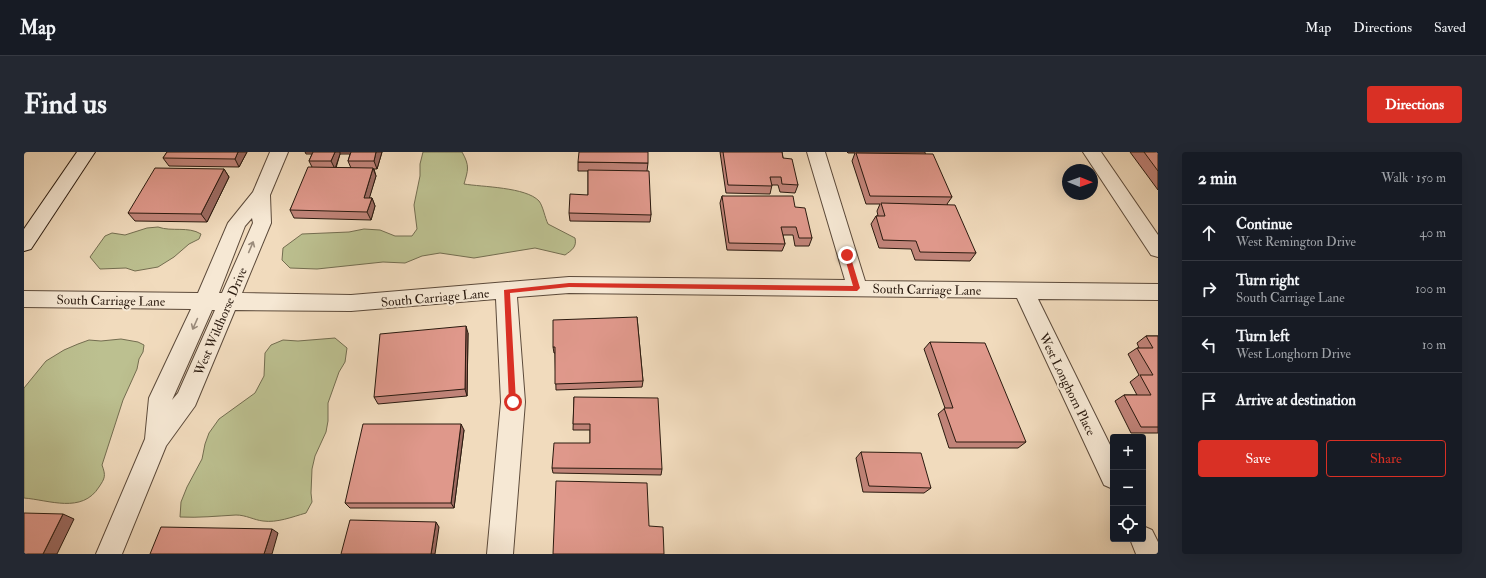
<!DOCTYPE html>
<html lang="en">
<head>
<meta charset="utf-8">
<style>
  body { margin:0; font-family:"IM FELL Double Pica",serif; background:#242831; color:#f1f3f6 }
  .controls { position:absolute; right:12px; bottom:12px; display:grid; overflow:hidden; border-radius:4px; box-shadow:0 4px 16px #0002 }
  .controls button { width:36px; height:36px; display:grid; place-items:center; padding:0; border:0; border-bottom:1px solid #363941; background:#171b24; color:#f1f3f6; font:20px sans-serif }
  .compass { position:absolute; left:1038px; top:12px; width:36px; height:36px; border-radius:50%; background:#171b24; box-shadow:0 4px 16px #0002; rotate:91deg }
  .stop { position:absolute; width:12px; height:12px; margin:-9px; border:3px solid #d93025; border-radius:50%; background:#fff }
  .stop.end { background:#d93025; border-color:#fff; box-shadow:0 1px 4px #0008 }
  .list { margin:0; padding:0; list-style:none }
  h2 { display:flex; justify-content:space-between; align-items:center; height:52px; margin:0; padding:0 16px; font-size:17px }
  h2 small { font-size:13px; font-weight:400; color:#9ea1a6 }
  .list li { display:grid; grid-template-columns:26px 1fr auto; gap:12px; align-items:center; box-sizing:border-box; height:56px; padding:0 16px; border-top:1px solid #363941 }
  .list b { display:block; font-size:15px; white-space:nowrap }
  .list p { margin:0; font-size:13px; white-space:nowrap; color:#9ea1a6 }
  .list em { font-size:13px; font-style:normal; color:#9ea1a6 }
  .actions { display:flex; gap:8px; padding:12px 16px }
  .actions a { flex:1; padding:9px 0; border:1px solid #d93025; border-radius:4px; text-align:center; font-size:14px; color:#d93025 }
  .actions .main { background:#d93025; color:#fff }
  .icon { flex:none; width:22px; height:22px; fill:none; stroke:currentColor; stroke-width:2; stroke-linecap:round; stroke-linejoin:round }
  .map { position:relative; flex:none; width:1134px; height:402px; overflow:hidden; border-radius:4px }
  header { display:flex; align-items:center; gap:24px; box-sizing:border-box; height:56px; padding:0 20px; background:#171b24; border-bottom:1px solid #363941 }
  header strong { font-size:19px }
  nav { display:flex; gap:22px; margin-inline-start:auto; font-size:14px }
  .intro { display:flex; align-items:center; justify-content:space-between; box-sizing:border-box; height:96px; padding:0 24px }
  h1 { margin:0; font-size:28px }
  .button { padding:10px 18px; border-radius:4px; background:#d93025; color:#fff; font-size:14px; font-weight:700 }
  main { display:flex; gap:24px; padding:0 24px }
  aside { flex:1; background:#171b24; border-radius:4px; box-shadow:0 4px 16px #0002 }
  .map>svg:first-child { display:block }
  .green { fill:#bcc090; stroke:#736d50 }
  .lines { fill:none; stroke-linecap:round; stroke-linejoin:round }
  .street-casing { stroke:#5c4a3a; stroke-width:2 }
  .secondary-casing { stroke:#2a1a0f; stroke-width:2 }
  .street { fill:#f6e8d4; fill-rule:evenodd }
  .secondary { fill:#f6e8d4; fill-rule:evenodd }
  .wall { fill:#c08378; stroke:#2a1a0f; fill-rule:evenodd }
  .shaded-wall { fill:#9c6a61; stroke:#2a1a0f }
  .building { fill:#df988b; stroke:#2a1a0f }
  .oneway { stroke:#9a8b7b }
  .route { fill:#d93025 }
  .labels { text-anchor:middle; stroke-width:4; stroke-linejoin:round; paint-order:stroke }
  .street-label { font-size:13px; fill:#2a1a0f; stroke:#f6e8d4 }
</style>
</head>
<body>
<header>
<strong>Map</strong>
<nav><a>Map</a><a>Directions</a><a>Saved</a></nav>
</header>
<div class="intro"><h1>Find us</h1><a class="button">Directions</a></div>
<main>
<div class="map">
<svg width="1134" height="402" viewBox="0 0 1134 402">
  <rect width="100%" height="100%" fill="#f1dbbd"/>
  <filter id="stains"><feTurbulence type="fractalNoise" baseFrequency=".005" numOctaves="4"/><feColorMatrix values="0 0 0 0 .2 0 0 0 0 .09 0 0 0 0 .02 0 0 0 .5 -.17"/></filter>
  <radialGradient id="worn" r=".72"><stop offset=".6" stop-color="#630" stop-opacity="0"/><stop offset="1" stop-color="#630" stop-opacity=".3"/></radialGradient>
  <g class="green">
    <path d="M 399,0 L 438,0 C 446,14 444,18 440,32 C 458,35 502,35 515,49 C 519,54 521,66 524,72 L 551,86 C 553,95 548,98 541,103 L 511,96 L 450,106 L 416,101 L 398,104 L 381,111 L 359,110 L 293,117 L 266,116 L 258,108 L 259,96 L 278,82 L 325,80 L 340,77 L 356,78 L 371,84 L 388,84 L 393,77 L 390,53 L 396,24 L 396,12 Z"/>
    <path d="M 134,75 C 148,80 164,74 177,82 L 175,87 L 165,92 L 150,105 L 134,115 L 111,119 L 102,116 L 76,117 L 66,105 L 81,84 L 88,81 L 101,83 L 123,76 Z"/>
    <path d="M 311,186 L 323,196 L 321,210 L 315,220 L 304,251 L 304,269 L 302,280 L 291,304 L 288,317 L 287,341 L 288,350 L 282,361 C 268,365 253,371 239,369 C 230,368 222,363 212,363 C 193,364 175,366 156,365 L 157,350 L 163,335 L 178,307 L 181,292 L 185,281 L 195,267 L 231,241 L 240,224 L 241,201 L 247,193 L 259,188 L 274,189 Z"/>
    <path d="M 97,187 L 114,190 L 120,193 L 119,200 L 115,207 L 113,217 L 99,248 L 78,313 C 82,324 81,326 75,335 C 58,362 25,348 0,346 L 0,236 L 22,209 L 40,198 L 54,192 L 65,188 L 77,189 Z"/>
  </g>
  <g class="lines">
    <defs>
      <g id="street">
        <path d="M 246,0 L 264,0 L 246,43 L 247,71 L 218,141 L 327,143 L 545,125 L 821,128 L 783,0 L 801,0 L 841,129 L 1134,132 L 1134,148 L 1014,147 L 1089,299 L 1089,337 L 1080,333 L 993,146 L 545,141 L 493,145 L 501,250 L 489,402 L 463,402 L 477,250 L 472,147 L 327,159 L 211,158 L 171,254 L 142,294 L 98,402 L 72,402 L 121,287 L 125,246 L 167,157 L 0,155 L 0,139 L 174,141 L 204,71 L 229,40 ZM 228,66 L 229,71 L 198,141 L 195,141 L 221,74 ZM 188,158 L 191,158 L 154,241 L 148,248 Z"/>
        <polygon points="1059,0 1077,0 1134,83 1134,105 1127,103"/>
        <polygon points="1119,374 1128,378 1134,390 1134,402 1112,402 1106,387 1119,387"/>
      </g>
      <polygon id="secondary" points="53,0 71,0 7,97 0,99 0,77"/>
    </defs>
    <use href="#street" class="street-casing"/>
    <use href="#secondary" class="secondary-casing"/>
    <use href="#street" class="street"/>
    <use href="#secondary" class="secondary"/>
  </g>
  <g class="wall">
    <polygon points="143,0 223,0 215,15 145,14 139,6"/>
    <path d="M 281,0 L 358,0 L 353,17 L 350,17 L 352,24 L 345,46 L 348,46 L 351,54 L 347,68 L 270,66 L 266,58 L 288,15 L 285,9 L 288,2 L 282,2 ZM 316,2 L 326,2 L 324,9 L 327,16 L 312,16 Z"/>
    <polygon points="696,0 758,0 759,6 774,33 771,41 756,40 754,33 748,33 746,42 702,41"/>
    <polygon points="823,0 901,0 901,1 928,45 923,52 952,101 946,109 891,108 887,97 855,96 847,72 852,64 854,64 853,59 856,52 842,52 828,9 831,1 824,1"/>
    <polygon points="1106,0 1134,0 1134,38"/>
    <polygon points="554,10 624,11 623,19 627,63 626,70 546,69 545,61 564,43 564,19 554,19"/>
    <polygon points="200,17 205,25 183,70 111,69 104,61"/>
    <polygon points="698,44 771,55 788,86 785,94 771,94 769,83 759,83 761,92 758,99 703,98 696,51"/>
    <polygon points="613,165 619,229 618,235 532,238 531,201 530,201 529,195"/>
    <polygon points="444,181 443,244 354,252 350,245"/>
    <polygon points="1122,184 1134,184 1134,281 1107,281 1091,249 1100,243 1113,243 1106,230 1115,223 1104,202 1113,196 1115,196 1113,191"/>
    <polygon points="906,190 1002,290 994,296 925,296 914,262 921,256 900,197"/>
    <polygon points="550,245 638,317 637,323 529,321 528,316 566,291 566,278 549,278"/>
    <polygon points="440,278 430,356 326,356 321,351"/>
    <polygon points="837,300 907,336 900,341 839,340 832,306"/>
  </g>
  <g class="shaded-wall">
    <polygon points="214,0 223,0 215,15 211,7"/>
    <polygon points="311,0 316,0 316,2 311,17 307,9"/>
    <polygon points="352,0 358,0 353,17 350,9"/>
    <polygon points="349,16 352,24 343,54 340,46"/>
    <polygon points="200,17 205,25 183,70 177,62"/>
    <polygon points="348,46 351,54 347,68 343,60"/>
    <polygon points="442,174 444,181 443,244 441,237"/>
    <polygon points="437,272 440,278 430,356 427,351"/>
    <polygon points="39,362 50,367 33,402 19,402"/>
    <polygon points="412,370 415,375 411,402 407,402"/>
    <polygon points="248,377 254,381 248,402 240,402"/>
  </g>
  <g class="building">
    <polygon points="143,0 214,0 211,7 139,6"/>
    <polygon points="289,0 311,0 307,9 285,9"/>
    <polygon points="327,0 352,0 350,9 324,9"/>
    <polygon points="555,0 624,0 624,11 554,10"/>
    <polygon points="699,0 758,0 759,6 768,7 774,33 758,32 757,25 746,25 748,34 704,33"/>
    <polygon points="1120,0 1134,0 1134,19"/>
    <polygon points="832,1 909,2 928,45 846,44"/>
    <polygon points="284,15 349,16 340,46 348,46 343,60 266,58"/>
    <polygon points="131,16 200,17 177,62 104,61"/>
    <polygon points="564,18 625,19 627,63 545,61 546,42 564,43"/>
    <polygon points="698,44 769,44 771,55 781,56 788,86 775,86 772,75 757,75 761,92 705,91"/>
    <polygon points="857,51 931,53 952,101 896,100 892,89 859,88 852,64 861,64"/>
    <polygon points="613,165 619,229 531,232 531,195 529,195 529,168"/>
    <polygon points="442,174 441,237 350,245 356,182"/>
    <polygon points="1122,184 1134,184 1134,275 1117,275 1100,243 1127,243 1116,223 1129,223 1113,196 1129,196"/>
    <polygon points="906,190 961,191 1002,290 932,290 920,256 929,256"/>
    <polygon points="550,245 634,246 638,317 528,316 530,291 566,291 566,272 549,272"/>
    <polygon points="339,272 437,272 427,351 321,351"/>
    <polygon points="837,300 897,301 907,336 845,334"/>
    <polygon points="532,329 623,331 625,374 639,375 640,402 529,402"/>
    <polygon points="0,361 39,362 19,402 0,402"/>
    <polygon points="326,368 412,370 407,402 317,402"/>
    <polygon points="137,375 248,377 240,402 126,402"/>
  </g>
  <defs><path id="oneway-shaft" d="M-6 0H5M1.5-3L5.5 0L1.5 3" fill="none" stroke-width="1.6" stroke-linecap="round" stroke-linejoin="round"/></defs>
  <g class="oneway">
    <use href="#oneway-shaft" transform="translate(227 95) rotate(-67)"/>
    <use href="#oneway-shaft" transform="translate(171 172) rotate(114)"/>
  </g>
  <polygon class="route" points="823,101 826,103 836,136 833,139 545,135 486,141 492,250 489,253 485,250 480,138 545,131 829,134 820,103"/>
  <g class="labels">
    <g class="street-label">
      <text transform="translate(903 137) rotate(1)" y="5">South Carriage Lane</text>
      <text transform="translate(411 145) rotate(-5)" y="5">South Carriage Lane</text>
      <text transform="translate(87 148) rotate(1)" y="5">South Carriage Lane</text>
      <text transform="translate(196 169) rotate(-67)" y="5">West Wildhorse Drive</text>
      <text transform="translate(1044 232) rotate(64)" y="5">West Longhorn Place</text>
    </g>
  </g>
  <rect width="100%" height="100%" filter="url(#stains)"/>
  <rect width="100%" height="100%" fill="url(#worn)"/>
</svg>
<div class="controls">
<button>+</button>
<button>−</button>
<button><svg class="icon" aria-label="locate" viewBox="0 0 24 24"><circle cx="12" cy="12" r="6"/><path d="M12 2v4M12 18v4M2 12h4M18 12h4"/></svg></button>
</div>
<svg class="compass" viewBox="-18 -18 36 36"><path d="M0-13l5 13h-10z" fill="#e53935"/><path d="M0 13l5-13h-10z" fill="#9ea1a6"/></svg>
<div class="stop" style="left:489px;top:250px"></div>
<div class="stop end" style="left:823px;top:103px"></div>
</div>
<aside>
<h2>2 min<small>Walk · 150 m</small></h2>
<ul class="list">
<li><svg class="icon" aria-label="ahead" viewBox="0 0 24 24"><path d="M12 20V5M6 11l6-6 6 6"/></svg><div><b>Continue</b><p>West Remington Drive</p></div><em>40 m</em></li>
<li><svg class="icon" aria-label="right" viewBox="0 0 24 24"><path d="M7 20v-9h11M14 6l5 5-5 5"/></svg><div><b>Turn right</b><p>South Carriage Lane</p></div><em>100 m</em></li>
<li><svg class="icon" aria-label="left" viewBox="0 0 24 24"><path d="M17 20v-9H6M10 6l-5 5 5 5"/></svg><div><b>Turn left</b><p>West Longhorn Drive</p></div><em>10 m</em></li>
<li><svg class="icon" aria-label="arrive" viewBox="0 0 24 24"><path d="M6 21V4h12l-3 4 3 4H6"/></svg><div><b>Arrive at destination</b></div></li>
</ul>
<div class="actions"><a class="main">Save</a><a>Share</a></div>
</aside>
</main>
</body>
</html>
